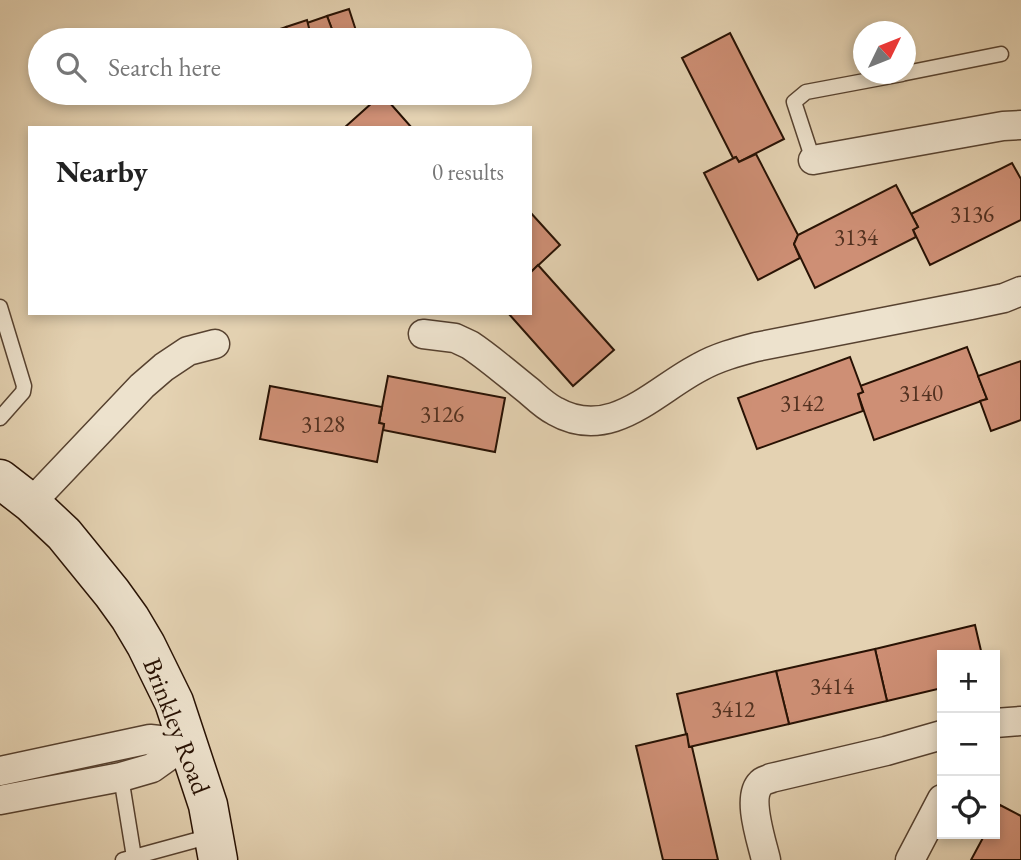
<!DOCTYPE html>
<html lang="en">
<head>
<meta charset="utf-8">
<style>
  body { margin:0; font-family:"EB Garamond",serif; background:#f2f2f2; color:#222 }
  .controls { position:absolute; right:21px; bottom:21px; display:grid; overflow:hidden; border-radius:0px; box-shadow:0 4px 10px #0003 }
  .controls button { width:63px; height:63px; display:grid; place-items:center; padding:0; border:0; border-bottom:2px solid #e0e0e0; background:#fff; color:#222; font:35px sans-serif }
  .compass { position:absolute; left:853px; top:21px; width:63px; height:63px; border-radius:50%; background:#fff; box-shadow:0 4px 10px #0003; rotate:47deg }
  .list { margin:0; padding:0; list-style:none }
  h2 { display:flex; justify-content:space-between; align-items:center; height:91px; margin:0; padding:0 28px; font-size:30px }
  h2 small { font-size:23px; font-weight:400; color:#767676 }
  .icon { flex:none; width:38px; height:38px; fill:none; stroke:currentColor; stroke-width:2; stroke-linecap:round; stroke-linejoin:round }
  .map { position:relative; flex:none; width:1021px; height:860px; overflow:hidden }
  .search { position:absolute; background:#fff; box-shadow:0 4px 10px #0003; left:28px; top:28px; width:504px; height:77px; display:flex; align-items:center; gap:18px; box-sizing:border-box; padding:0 24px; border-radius:38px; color:#767676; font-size:26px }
  .panel { position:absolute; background:#fff; box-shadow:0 4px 10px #0003; left:28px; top:126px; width:504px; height:189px; border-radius:0px }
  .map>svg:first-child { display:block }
  .building { fill:#ce8f75; stroke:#281204; stroke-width:2 }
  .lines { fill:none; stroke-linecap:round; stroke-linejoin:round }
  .service-casing { stroke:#574230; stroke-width:17 }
  .minor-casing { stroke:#574230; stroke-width:31 }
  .secondary-casing { stroke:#281204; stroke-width:41 }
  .service { stroke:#ede2cd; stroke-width:14 }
  .minor { stroke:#ede2cd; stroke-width:28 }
  .secondary { stroke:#ede2cd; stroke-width:38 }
  .labels { text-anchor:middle; stroke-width:7; stroke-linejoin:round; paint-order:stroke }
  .number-label { font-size:23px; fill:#523120 }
  .street-label { font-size:26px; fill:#281204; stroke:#ede2cd }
</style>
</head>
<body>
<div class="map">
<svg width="1021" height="860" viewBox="0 0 1021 860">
  <rect width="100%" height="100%" fill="#e4d2b2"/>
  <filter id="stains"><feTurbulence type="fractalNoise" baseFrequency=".00286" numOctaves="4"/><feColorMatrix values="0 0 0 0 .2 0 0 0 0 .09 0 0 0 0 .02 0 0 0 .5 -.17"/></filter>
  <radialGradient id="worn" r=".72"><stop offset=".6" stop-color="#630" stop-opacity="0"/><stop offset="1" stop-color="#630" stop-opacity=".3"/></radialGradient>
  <g class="building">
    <polygon points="349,9 359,40 336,40 327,16"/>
    <polygon points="327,16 336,40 312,40 307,23"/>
    <polygon points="307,20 312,40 290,40 286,27"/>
    <polygon points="286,27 290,40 267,40 265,34"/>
    <polygon points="730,33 784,139 739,162 736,157 733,158 682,58"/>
    <polygon points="382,94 412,128 344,128"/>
    <polygon points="756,154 798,235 794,244 800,258 758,280 704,173 736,157 739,162"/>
    <polygon points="1012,163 1021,179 1021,220 930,265 913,230 918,227 911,214"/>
    <polygon points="896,185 918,227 913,230 916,237 815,288 794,244 798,235"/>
    <polygon points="530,212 560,245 530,273"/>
    <polygon points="538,265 614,350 573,386 508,313 530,313 530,273"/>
    <polygon points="967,347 987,399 874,440 858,394 863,392 860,386"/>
    <polygon points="850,357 863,392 858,394 863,411 757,449 738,398"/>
    <polygon points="1021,361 1021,420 991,431 980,401 987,399 978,376"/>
    <polygon points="388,376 505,398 495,452 383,430 384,424 379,423"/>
    <polygon points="270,386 382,407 379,423 384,424 377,462 260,439"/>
    <polygon points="975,625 982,655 942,655 942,688 887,701 875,649"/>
    <polygon points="875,649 887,701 789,724 776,671"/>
    <polygon points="776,671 789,724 689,747 677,694"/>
    <polygon points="687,734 689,747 692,747 718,860 663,860 636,746"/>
    <polygon points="1000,805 1021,816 1021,860 971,860 985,834 995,834 995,816"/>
  </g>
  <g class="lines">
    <defs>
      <g id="service">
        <polyline points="906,73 1001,54"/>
        <polyline points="813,160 794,102 806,92 902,74"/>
        <polyline points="0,307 24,386 23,392 0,418"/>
        <polyline points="121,777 134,857"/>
        <polyline points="123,860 211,836"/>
      </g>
      <g id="minor">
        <polyline points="813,160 1003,126 1021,125"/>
        <path d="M 423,334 L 455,338 L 470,345 C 491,359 510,376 529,391 C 537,398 545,406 555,411 C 611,443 655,390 700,367 C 718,357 737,352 756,347 L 971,305 L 1004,298 L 1021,291"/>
        <polyline points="31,503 142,386 164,367 188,351 215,344"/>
        <polyline points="995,723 1021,721"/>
        <polyline points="0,771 150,739 187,743"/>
        <polyline points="0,800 121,777 152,768 187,743"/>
        <path d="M 766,860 C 762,842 746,797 761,783 C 763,780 768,780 771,778 L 886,751 L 942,735"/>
        <polyline points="910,860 942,799"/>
      </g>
      <polyline id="secondary" points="0,479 31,503 64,534 112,593 130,618 146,645 174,702 208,805 218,860"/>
    </defs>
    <use href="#service" class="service-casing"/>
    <use href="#minor" class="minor-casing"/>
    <use href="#secondary" class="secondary-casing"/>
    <use href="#service" class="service"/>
    <use href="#minor" class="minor"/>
    <use href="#secondary" class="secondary"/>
  </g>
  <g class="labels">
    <g class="number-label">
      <text x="972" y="222">3136</text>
      <text x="856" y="245">3134</text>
      <text x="921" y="401">3140</text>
      <text x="802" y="411">3142</text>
      <text x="442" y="422">3126</text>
      <text x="323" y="432">3128</text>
      <text x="832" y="694">3414</text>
      <text x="733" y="717">3412</text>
    </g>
    <g class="street-label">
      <text transform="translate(177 726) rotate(69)" y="9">Brinkley Road</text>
    </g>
  </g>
  <rect width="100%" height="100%" filter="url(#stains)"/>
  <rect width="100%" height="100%" fill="url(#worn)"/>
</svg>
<div class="controls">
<button>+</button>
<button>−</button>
<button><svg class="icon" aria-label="locate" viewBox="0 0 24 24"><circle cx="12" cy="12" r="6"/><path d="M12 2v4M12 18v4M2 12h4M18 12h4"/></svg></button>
</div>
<svg class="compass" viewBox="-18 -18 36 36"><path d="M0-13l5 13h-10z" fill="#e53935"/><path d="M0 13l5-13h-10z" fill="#767676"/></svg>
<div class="search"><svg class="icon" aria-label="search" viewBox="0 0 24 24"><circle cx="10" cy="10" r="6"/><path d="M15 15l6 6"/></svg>Search here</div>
<section class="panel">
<h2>Nearby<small>0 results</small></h2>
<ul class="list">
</ul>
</section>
</div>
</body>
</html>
